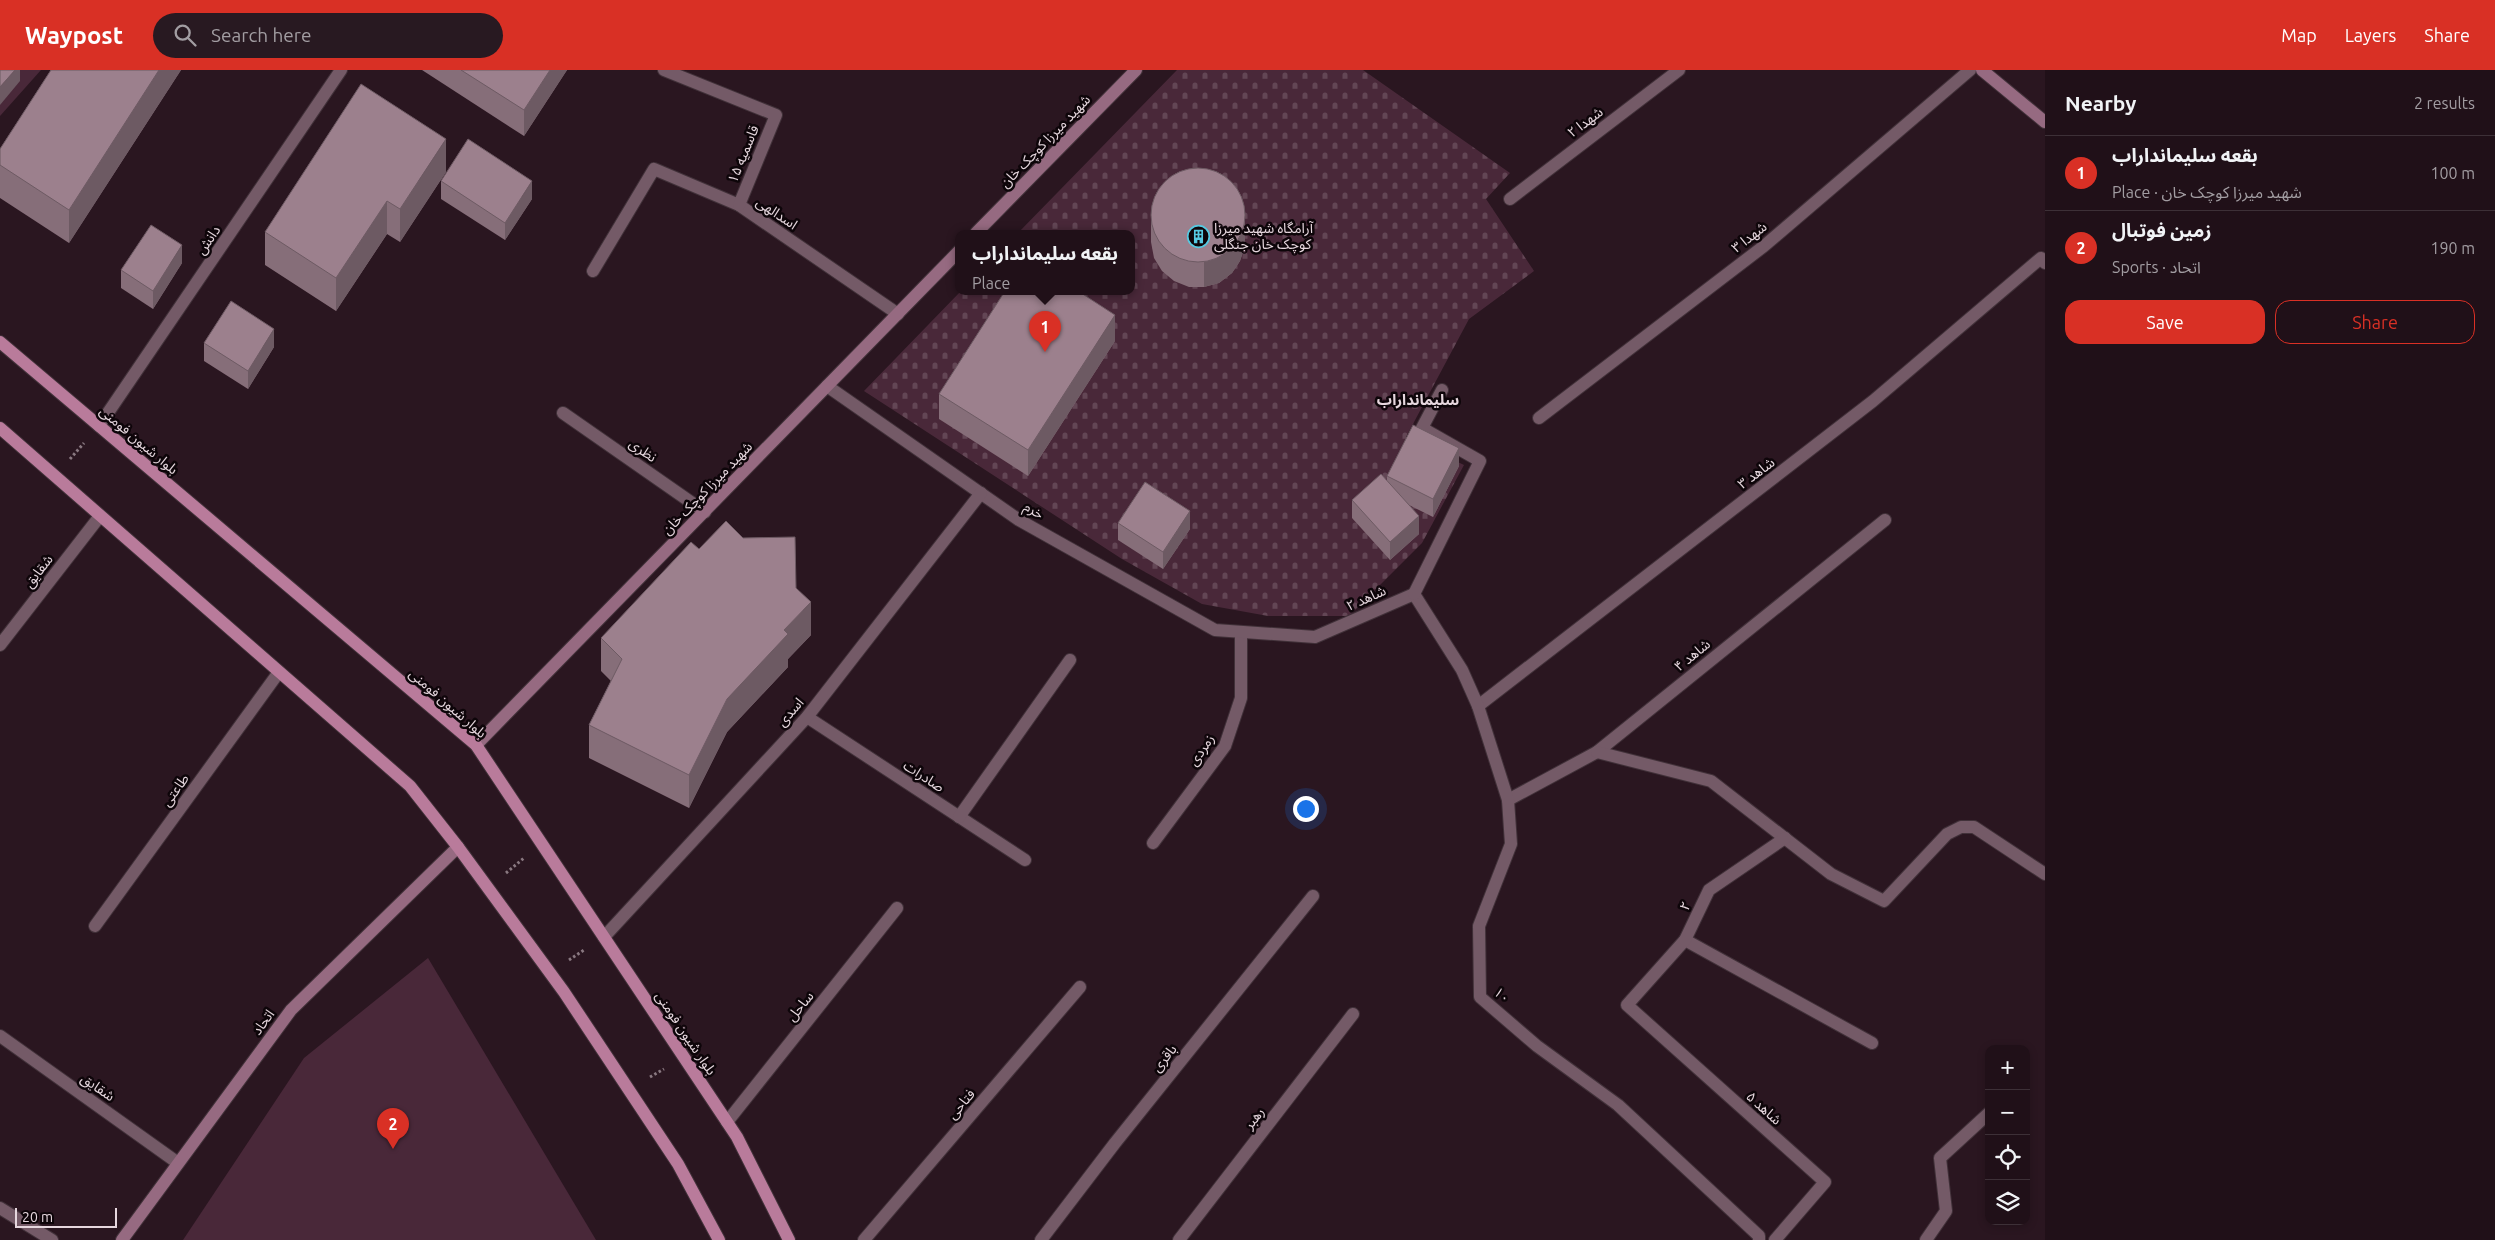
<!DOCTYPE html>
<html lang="en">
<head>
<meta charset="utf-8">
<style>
  body { margin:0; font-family:Ubuntu,"Noto Sans Arabic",sans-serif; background:#281921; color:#f1f3f6 }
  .controls { position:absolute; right:15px; bottom:15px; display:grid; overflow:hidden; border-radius:10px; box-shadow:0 2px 8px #0003 }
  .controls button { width:45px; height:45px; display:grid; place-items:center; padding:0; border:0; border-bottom:1px solid #3d3037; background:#201018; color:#f1f3f6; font:25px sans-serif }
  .scale { position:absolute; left:15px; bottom:12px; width:102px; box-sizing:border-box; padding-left:5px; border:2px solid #e6d7de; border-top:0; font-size:14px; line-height:18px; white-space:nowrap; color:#e6d7de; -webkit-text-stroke:4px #0d0509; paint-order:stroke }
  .you { position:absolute; left:1305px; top:738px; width:18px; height:18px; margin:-12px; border:4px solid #fff; border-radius:50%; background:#1a73e8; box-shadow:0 0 0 8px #1a73e833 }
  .badge { display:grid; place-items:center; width:32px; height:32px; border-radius:50%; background:#d93025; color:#fff; font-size:16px; font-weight:700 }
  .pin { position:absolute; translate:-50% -41px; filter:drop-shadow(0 1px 2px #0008) }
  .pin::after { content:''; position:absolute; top:26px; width:18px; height:15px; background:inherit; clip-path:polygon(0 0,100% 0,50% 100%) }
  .popup { position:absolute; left:955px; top:160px; width:180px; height:65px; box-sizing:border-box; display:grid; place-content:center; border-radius:10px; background:#201018; filter:drop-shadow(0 1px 4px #0005); font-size:16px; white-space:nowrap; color:#a29da2 }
  .popup b { font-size:19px; color:#f1f3f6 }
  .popup::after { content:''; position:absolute; left:50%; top:100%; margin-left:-10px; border:10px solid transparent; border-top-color:#201018 }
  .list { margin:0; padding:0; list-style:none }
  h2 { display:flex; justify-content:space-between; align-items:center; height:65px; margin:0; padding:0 20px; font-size:21px }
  h2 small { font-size:16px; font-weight:400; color:#a29da2 }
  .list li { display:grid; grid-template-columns:32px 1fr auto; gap:15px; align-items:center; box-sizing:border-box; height:75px; padding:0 20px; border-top:1px solid #3d3037 }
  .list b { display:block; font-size:19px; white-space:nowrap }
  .list p { margin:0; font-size:16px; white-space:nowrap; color:#a29da2 }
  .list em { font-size:16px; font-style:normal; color:#a29da2 }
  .actions { display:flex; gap:10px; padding:15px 20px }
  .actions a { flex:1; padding:11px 0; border:1px solid #d93025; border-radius:15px; text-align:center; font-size:18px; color:#d93025 }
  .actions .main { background:#d93025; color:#fff }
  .icon { flex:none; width:28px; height:28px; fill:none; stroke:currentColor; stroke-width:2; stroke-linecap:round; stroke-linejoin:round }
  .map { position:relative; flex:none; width:2045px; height:1170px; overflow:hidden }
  header { display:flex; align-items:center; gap:30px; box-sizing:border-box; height:70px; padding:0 25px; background:#d93025; color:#fff }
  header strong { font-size:24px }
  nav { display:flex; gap:28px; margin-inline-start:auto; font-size:18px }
  .search { width:350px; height:45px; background:#281921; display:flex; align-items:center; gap:12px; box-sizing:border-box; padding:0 18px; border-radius:28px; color:#a29da2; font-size:19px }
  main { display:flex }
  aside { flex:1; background:#201018 }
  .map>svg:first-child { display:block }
  .cemetery { fill:url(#cemetery-stones) }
  .park { fill:#492839 }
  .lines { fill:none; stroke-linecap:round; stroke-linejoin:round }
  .lane-casing { stroke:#413139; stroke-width:14 }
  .street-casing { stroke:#413139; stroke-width:14 }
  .secondary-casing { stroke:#413139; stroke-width:14 }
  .primary-casing { stroke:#413139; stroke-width:14 }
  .path { stroke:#897880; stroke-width:3; stroke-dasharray:2.5 2.5; stroke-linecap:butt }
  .lane { stroke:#745a67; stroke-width:12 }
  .street { stroke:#745a67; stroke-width:12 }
  .secondary { stroke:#966a81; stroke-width:12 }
  .primary { stroke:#b97b9b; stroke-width:12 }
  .wall { fill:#866e79 }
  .shaded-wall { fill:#6d5a63 }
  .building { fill:#9c808d; stroke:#6d5a63 }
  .labels { text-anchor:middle; stroke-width:5; stroke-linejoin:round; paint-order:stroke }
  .street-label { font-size:14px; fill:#e6d7de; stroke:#0d0509 }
  .poi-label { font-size:14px; fill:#e6d7de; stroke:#0d0509; text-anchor:start }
  .neighbourhood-label { font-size:15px; font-weight:bold; fill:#e6d7de; stroke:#0d0509 }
</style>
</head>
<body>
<header>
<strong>Waypost</strong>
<div class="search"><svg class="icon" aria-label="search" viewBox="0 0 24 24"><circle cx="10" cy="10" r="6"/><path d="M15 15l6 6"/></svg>Search here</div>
<nav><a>Map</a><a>Layers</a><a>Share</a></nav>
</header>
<main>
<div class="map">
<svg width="2045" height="1170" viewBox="0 0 2045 1170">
  <defs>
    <pattern id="cemetery-stones" width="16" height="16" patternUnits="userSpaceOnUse" patternTransform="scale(1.25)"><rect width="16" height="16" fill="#492839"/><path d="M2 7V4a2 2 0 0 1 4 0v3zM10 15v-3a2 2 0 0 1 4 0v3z" fill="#634655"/></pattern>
  </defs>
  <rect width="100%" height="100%" fill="#2a1620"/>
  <polygon class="cemetery" points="1177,0 1363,0 1510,103 1486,129 1534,201 1469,249 1406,367 1464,395 1422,473 1349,546 1268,546 1202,534 1122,489 864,321 961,221 1131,221 1131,163 1018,163"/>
  <g class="park">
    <polygon points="0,0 41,0 0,46"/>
    <polygon points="428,888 596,1170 183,1170 304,988"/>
  </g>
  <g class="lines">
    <defs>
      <g id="lane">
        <polyline points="593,201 654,99 739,135 898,244"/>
        <polyline points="1478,636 1873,331 2041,188 2045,193"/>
        <polyline points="807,647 1025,790"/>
        <polyline points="1508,730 1597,682 1885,450"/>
        <polyline points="959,747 1070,590"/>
        <polyline points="1153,773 1225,676 1241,628 1241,562"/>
        <polyline points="727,1052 897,838"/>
        <polyline points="864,1170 1080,917"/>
      </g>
      <g id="street">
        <polyline points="664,0 776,45 739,135"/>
        <polyline points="1510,129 1679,0"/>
        <polyline points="827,316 1019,450 1215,560 1315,567 1414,524 1462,600 1478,636 1508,730 1511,774 1479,856 1480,927 1537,976 1618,1035 1759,1166 1759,1170"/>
        <polyline points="563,343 705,442"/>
        <polyline points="1539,348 1764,176 1970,0"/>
        <polyline points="99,356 341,0"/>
        <polyline points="1414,524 1480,391 1422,358 1442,320"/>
        <polyline points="0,575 100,446"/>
        <polyline points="1597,682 1711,711 1831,804 1884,831 1947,764 1961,757 1974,757 2045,804"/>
        <polyline points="95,856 279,602"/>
        <polyline points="604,867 807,647 981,423"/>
        <polyline points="1685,870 1872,973"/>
        <polyline points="0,966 178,1093"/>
        <polyline points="0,1138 52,1170"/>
        <polyline points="1041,1170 1115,1073 1313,826"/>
        <polyline points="1179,1170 1353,944"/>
        <polyline points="1775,1170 1825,1112 1627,935 1685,870 1709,820 1785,768"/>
        <polyline points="1926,1170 1946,1141 1940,1088 1989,1043"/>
      </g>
      <g id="secondary">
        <polyline points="1982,0 2045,52"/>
        <polyline points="976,163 1136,0"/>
        <polyline points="476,675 959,181"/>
        <polyline points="122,1170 291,940 458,777"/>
      </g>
      <g id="primary">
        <polyline points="0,272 476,675 737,1067 789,1170"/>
        <polyline points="0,358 410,716 458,777 564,922 678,1094 719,1170"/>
      </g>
    </defs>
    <use href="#lane" class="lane-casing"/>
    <use href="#street" class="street-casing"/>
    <use href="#secondary" class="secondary-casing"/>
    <use href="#primary" class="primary-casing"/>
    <g class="path">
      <polyline points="70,389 84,373"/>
      <polyline points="506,803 524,788"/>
      <polyline points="569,890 584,880"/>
      <polyline points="650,1007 664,999"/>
    </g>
    <use href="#lane" class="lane"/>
    <use href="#street" class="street"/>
    <use href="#secondary" class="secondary"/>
    <use href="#primary" class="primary"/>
  </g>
  <g class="wall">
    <polygon points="51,0 181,0 69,173 0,128 0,79"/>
    <polygon points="422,0 567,0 524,66"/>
    <polygon points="446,102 400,172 387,164 336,241 265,195 265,162"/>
    <polygon points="441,111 532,129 505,170 441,129"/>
    <polygon points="1151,147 1245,176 1240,191 1232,203 1219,213 1204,217 1189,217 1174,211 1162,201 1154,188 1151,172"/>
    <polygon points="182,193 153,239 121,218 121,200"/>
    <polygon points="1115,271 1028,406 939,349 939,324"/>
    <polygon points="204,273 274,277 248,319 204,291"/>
    <polygon points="1459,396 1433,447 1409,435 1419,464 1390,490 1352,448 1352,430 1387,410 1387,406"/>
    <polygon points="1118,453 1190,459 1163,499 1118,470"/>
    <polygon points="699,479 796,518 811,565 788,589 788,597 727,662 689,738 589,688 589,655 611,611 601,601 601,568"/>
  </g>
  <g class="shaded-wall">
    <polygon points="15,0 20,0 20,11 0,35 0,17"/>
    <polygon points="159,0 181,0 69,173 69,140"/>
    <polygon points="550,0 567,0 524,66 524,40"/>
    <polygon points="446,69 446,102 400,172 400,139"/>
    <polygon points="532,111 532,129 505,170 505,153"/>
    <polygon points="387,131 387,164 336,241 336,208"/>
    <polygon points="1245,150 1245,176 1240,191 1232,203 1219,213 1204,217 1204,192"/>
    <polygon points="182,175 182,193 153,239 153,221"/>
    <polygon points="1115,245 1115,271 1028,406 1028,380"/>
    <polygon points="274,259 274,277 248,319 248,301"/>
    <polygon points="1459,378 1459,396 1433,447 1433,429"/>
    <polygon points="1190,441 1190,459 1163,499 1163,482"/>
    <polygon points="1419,446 1419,464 1390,490 1390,472"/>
    <polygon points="811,532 811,565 788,589 788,597 727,662 689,738 689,705 727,629 784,560"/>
  </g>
  <g class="building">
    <polygon points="0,0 15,0 0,17"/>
    <polygon points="51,0 159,0 69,140 0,95 0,79"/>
    <polygon points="461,0 550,0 524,40"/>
    <polygon points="361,14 446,69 400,139 387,131 336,208 265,162"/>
    <polygon points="468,69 532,111 505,153 441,111"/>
    <circle cx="1198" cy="145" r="47"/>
    <polygon points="151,155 182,175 153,221 121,200"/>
    <polygon points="1005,221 1078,221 1115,245 1028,380 939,324"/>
    <polygon points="231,231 274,259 248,301 204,273"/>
    <polygon points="1413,355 1459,378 1433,429 1387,406"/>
    <polygon points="1381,404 1419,446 1390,472 1352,430"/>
    <polygon points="1145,412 1190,441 1163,482 1118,453"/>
    <polygon points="726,451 743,468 795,467 796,518 811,532 784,560 788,564 727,629 689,705 589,655 622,589 601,568 691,472 699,479"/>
  </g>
  <defs>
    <symbol id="building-ring" viewBox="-11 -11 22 22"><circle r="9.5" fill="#0d0509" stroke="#56c9e1" stroke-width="1.5"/><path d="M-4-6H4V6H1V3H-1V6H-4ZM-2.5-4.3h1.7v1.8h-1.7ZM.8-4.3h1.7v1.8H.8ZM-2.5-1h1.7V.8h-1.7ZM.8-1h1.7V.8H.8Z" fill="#56c9e1"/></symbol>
  </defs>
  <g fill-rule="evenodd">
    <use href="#building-ring" x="1186" y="154" width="25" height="25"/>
  </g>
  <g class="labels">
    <g class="street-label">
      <text transform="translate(1585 52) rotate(-37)" y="5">شهدا ۲</text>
      <text transform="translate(1045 71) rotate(-46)" y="5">شهید میرزا کوچک خان</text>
      <text transform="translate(743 84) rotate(-68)" y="5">قاسمیه ۱۵</text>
      <text transform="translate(777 143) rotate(34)" y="5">اسدالهی</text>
      <text transform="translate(1749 167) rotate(-38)" y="5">شهدا ۳</text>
      <text transform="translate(208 170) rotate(-56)" y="5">دانش</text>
      <text transform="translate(139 370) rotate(40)" y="5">بلوار شیون فومنی</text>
      <text transform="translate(643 380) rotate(35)" y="5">نظری</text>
      <text transform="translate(1756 403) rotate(-37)" y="5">شاهد ۳</text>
      <text transform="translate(707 418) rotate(-46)" y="5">شهید میرزا کوچک خان</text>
      <text transform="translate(1034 440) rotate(31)" y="5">خرم</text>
      <text transform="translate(38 501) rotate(-52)" y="5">شقایق</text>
      <text transform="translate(1366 528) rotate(-24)" y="5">شاهد ۲</text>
      <text transform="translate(1692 585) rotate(-39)" y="5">شاهد ۴</text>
      <text transform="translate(448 633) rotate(41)" y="5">بلوار شیون فومنی</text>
      <text transform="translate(790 642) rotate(-49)" y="5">اسدی</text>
      <text transform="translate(1201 680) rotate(-56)" y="5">زمردی</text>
      <text transform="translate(924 706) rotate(33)" y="5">صادرات</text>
      <text transform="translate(175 720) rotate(-54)" y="5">طاعتی</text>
      <text transform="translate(1685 836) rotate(-64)" y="5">۲</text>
      <text transform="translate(1502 925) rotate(41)" y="5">۱۰</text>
      <text transform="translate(800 936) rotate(-51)" y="5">ساحل</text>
      <text transform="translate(263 952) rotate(-54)" y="5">اتحاد</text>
      <text transform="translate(686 963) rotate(56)" y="5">بلوار شیون فومنی</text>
      <text transform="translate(1164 988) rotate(-51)" y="5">باقری</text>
      <text transform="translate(98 1017) rotate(35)" y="5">شقایق</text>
      <text transform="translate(961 1034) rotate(-50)" y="5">فتاحی</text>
      <text transform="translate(1764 1038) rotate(42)" y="5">شاهد ۵</text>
      <text transform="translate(1254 1048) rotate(-52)" y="5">رهبر</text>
    </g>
    <g class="poi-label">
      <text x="1214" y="163">آرامگاه شهید میرزا<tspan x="1214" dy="16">کوچک خان جنگلی</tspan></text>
    </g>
    <g class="neighbourhood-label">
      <text x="1418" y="335">سلیمانداراب</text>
    </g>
  </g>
</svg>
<div class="controls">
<button>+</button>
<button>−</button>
<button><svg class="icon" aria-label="locate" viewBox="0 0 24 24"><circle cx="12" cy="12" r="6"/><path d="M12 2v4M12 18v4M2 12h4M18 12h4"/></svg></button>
<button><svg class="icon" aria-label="layers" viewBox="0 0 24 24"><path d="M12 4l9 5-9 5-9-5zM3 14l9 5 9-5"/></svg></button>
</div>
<div class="scale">20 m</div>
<div class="you"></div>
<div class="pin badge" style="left:1045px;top:282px">1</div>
<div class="popup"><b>بقعه سلیمانداراب</b>Place</div>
<div class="pin badge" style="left:393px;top:1079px">2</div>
</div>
<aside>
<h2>Nearby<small>2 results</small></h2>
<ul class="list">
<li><span class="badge">1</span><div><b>بقعه سلیمانداراب</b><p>Place · شهید میرزا کوچک خان</p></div><em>100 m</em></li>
<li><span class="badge">2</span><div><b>زمین فوتبال</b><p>Sports · اتحاد</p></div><em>190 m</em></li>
</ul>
<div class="actions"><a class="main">Save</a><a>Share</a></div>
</aside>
</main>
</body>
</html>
